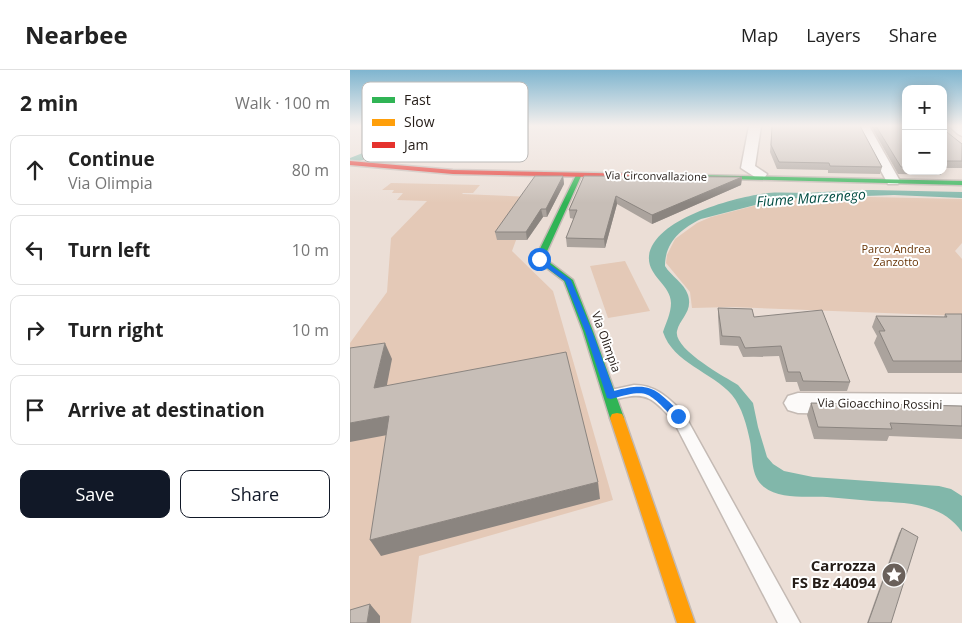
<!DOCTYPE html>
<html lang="en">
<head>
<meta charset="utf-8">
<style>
  body { margin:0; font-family:"Open Sans",sans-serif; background:#f6f6f6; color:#222 }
  .controls { position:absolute; right:15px; top:15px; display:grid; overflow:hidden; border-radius:10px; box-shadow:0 2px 12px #0003 }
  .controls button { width:45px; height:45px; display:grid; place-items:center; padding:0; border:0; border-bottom:1px solid #e0e0e0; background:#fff; color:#222; font:25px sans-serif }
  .stop { position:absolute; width:15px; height:15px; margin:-11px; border:4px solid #1a73e8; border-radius:50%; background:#fff }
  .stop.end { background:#1a73e8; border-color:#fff; box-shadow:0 1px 5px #0008 }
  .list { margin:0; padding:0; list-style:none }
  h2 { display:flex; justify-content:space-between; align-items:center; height:65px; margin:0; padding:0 20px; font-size:21px }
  h2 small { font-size:16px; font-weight:400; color:#767676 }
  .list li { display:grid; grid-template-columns:32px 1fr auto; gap:15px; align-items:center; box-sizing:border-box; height:70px; margin:0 10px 10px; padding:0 10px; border:1px solid #e0e0e0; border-radius:10px }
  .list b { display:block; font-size:19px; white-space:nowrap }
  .list p { margin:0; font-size:16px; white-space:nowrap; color:#767676 }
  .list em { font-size:16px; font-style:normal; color:#767676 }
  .actions { display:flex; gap:10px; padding:15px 20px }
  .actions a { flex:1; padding:11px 0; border:1px solid #111827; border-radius:10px; text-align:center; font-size:18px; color:#111827 }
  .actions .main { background:#111827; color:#fff }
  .icon { flex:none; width:28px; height:28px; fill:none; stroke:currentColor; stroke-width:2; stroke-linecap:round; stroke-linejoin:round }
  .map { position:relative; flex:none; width:612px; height:553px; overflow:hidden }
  header { display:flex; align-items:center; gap:30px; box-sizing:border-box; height:70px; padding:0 25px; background:#fff; border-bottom:1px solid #e0e0e0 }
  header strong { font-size:24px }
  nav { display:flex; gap:28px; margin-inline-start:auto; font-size:18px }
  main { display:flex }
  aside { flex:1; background:#fff }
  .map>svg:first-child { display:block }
  .green { fill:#e4c9b7 }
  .water { fill:#81b7aa }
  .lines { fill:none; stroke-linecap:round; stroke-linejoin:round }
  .lane-casing { stroke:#c4bab4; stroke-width:3 }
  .street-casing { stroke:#c4bab4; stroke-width:3 }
  .fast-casing { stroke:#c4bab4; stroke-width:3 }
  .slow-casing { stroke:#c4bab4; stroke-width:3 }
  .jam-casing { stroke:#c4bab4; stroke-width:3 }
  .lane { fill:#fcfaf9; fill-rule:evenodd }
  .street { fill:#fcfaf9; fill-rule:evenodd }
  .fast { fill:#30b455; fill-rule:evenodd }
  .slow { fill:#ff9f0a; fill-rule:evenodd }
  .jam { fill:#e5322d; fill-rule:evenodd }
  .wall { fill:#aba39d }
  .shaded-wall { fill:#8b8580 }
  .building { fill:#c7beb7; stroke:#8b8580 }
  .route { fill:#1a73e8 }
  .labels { text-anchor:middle; stroke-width:4; stroke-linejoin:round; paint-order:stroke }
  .far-street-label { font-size:11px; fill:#241c17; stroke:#fff }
  .far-park-label { font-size:11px; fill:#673304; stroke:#fff }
  .street-label { font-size:12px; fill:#241c17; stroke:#fff }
  .water-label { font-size:14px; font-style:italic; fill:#004c42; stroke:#fff }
  .near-poi-label { font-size:15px; font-weight:bold; fill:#241c17; stroke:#fff; text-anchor:end }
  .key { fill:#fff; stroke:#bdbbb9; stroke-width:1 }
  .key-label { font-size:14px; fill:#241c17 }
</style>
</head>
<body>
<header>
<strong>Nearbee</strong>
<nav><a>Map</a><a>Layers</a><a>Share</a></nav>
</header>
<main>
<aside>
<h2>2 min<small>Walk · 100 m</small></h2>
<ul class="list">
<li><svg class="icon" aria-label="ahead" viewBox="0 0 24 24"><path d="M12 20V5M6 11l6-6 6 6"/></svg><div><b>Continue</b><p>Via Olimpia</p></div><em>80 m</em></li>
<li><svg class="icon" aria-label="left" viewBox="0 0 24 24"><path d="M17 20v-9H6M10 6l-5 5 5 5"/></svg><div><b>Turn left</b></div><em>10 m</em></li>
<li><svg class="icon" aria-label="right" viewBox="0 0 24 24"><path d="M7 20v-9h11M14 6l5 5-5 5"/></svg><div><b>Turn right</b></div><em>10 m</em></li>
<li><svg class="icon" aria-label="arrive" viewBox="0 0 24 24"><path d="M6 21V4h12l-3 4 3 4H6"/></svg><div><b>Arrive at destination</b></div></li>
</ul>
<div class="actions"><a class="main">Save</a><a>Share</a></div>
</aside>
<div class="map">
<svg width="612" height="553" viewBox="0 0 612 553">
  <rect width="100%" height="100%" fill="#ebded6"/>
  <g class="green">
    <polygon points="41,113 130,115 123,123 113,123 112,124 182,127 162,181 203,221 263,430 69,486 61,553 0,553 0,273 37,222 41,168 77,131 47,130 53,123 42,123 44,120 32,120"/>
    <polygon points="520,127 612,129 612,173 605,181 612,189 612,246 381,237 342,238 340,222 316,193 317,185 325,169 347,153 361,147 426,130"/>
    <polygon points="275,191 300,241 258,248 240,196"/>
  </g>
  <g class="water">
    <polygon points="57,56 70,56 75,66 61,75 0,94 0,88 56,66 59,63"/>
    <path d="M 522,120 L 612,122 L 612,128 L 544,125 L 428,129 L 351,149 C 331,159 315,172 315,196 C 321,206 334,213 338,225 C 343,242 330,248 327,261 C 323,279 375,307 388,315 L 403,333 L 408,357 L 417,387 L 423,394 L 434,401 L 463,407 L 589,416 L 601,419 L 612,426 L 612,462 C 591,432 555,433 522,431 C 507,430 492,428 477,427 C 458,426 430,430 414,417 C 400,406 403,386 400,371 C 397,356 392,337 382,325 C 362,302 323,293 313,262 C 316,253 321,243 321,233 C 321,215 297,206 299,186 C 304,148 386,127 418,123 C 431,122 444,123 457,123 C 478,122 500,120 522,120 Z"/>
  </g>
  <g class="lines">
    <defs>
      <path id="lane" d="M 284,315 C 306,315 318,328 333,342 L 450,553 L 428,553 L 323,350 C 307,334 300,322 276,327 C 269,328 263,331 256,329 L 254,325 L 256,321 Z"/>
      <g id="street">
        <polygon points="399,56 411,56 405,96 417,104 415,107 405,107 391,98"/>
        <polygon points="507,56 519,56 550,111 548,114 538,114"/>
        <polygon points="599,56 612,56 612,66 608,64"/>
        <polygon points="448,323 612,324 612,346 448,343 438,340 434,333 438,326"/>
      </g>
      <g id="fast">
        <polygon points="227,103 232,104 194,188 223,210 243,261 274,348 272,352 267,353 262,352 260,348 233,261 214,211 185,189"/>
        <polygon points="342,105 612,111 612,115 340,108 340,106"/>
      </g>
      <polygon id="slow" points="267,343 272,344 274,348 345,553 327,553 260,348 262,344"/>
      <polygon id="jam" points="0,91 103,100 342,105 345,107 342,109 103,104 0,95"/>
    </defs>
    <use href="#lane" class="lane-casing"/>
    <use href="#street" class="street-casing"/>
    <use href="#fast" class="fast-casing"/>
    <use href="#slow" class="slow-casing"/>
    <use href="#jam" class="jam-casing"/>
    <use href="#lane" class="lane"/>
    <use href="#street" class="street"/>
    <use href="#fast" class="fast"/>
    <use href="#slow" class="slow"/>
    <use href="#jam" class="jam"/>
  </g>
  <g class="wall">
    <polygon points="422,56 510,56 532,97 530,104 478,103 478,100 427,99 420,82"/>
    <polygon points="521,56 556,56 556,101 592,101 591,105 548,104"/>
    <polygon points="593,59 612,74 612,98 593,98"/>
    <polygon points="213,106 214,114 197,147 193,147 177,170 147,170 145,162"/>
    <polygon points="234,106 392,107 391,115 302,154 267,134 255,178 217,177 216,168 224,149 220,148 219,140"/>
    <polygon points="368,238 404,247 500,312 497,321 450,321 447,312 436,312 429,286 393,287 388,276 370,275 368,247"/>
    <polygon points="595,244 612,244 612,303 538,303 524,273 527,266 522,257 526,246 594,247"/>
    <polygon points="461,333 612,336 612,369 539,366 537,371 464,369 457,345"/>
    <polygon points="552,458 541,553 517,553 549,463"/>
  </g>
  <g class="shaded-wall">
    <polygon points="213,106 214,114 197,147 196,139"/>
    <polygon points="392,107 391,115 302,154 302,145"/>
    <polygon points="266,126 267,134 255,178 254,169"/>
    <polygon points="191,139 193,147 177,170 176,162"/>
    <polygon points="35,273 42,289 33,335 24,318"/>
    <polygon points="39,346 48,363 0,372 0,353"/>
    <polygon points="248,412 250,429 31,486 20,470"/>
    <polygon points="20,534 30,546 30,553 17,553"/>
  </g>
  <g class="building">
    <polygon points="422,56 510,56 532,97 480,96 479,93 429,92 421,75"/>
    <polygon points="526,56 556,56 556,97 551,97"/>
    <polygon points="593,59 612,74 612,91 593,91"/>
    <polygon points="185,106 213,106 196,139 191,139 176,162 145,162"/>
    <polygon points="234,106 392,107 302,145 266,126 254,169 216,168 227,140 219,140"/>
    <polygon points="368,238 402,239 404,247 472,240 500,312 453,311 450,302 438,302 431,276 395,278 390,267 372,266"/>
    <polygon points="595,244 612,244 612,291 543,291 529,261 535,261 526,246 597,247"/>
    <polygon points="35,273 24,318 216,282 248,412 20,470 39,346 0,353 0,278"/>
    <polygon points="461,333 612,336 612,356 540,353 542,359 468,357"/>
    <polygon points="552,458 568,467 541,553 518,553"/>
    <polygon points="20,534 17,553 0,553 0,540"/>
  </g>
  <linearGradient id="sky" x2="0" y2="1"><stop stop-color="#7fb5cf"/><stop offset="0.42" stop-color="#f6f0ed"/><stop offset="1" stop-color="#f6f0ed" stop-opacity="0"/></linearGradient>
  <rect width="612" height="133" fill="url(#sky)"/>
  <path class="route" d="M 186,188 L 191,188 L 221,210 L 242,261 L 264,321 C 302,311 305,319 332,344 L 332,349 L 325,349 C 297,322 300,318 261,329 L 257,328 L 235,261 L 215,211 L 186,190 Z"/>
  <defs>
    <symbol id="sight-disc" viewBox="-11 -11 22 22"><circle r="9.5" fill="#6a605a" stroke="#fff"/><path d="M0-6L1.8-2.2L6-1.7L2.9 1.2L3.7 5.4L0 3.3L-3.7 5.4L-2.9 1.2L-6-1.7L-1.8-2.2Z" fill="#fff"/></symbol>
  </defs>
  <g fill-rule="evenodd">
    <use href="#sight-disc" x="530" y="491" width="28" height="28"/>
  </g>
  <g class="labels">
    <g class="far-street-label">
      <text transform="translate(306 106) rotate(1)" y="4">Via Circonvallazione</text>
    </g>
    <g class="far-park-label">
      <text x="546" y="183">Parco Andrea<tspan x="546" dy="13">Zanzotto</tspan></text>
    </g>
    <g class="street-label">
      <text transform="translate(256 272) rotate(70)" y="4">Via Olimpia</text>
      <text transform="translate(530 334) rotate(1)" y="4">Via Gioacchino Rossini</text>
    </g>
    <g class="water-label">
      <text transform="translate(461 128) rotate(-4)" y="5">Fiume Marzenego</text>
    </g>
    <g class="near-poi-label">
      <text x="526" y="501">Carrozza<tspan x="526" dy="17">FS Bz 44094</tspan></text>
    </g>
  </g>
  <rect x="12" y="12" width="166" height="80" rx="8" class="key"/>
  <rect x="22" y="27" width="23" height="6" fill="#30b455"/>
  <rect x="22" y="49" width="23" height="7" fill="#ff9f0a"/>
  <rect x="22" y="72" width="23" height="6" fill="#e5322d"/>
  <g class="key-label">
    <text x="54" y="35">Fast</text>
    <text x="54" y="57">Slow</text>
    <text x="54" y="80">Jam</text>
  </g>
</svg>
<div class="controls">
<button>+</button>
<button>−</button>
</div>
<div class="stop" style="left:189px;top:189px"></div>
<div class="stop end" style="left:328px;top:346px"></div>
</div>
</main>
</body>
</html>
